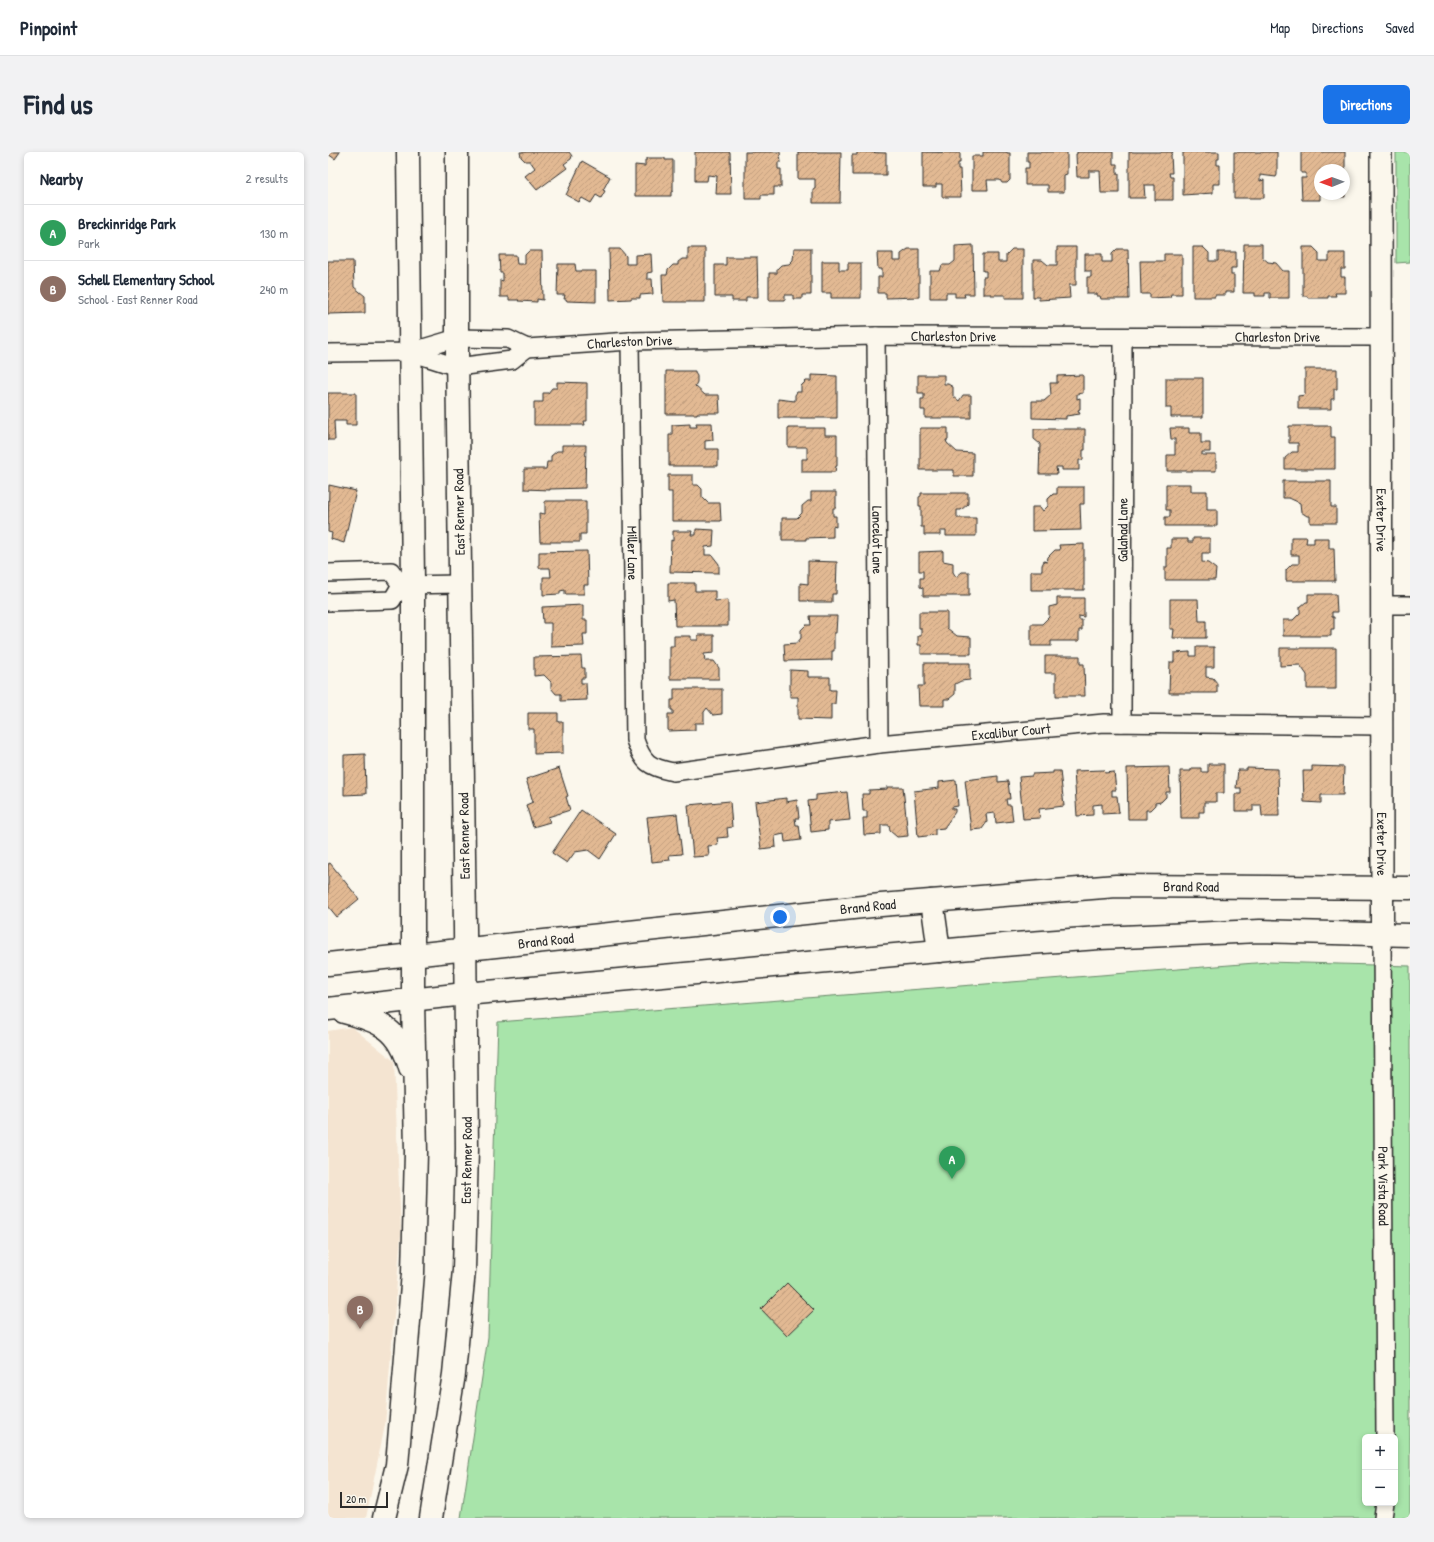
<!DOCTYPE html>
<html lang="en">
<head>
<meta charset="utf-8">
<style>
  body { margin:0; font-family:"Patrick Hand",sans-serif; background:#f2f2f3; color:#1f2937 }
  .controls { position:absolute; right:12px; bottom:12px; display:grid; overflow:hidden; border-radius:6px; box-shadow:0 2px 6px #0003 }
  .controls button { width:36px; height:36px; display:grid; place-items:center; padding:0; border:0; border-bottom:1px solid #e0e1e3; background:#fff; color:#1f2937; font:20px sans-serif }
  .compass { position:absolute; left:986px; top:12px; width:36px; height:36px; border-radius:50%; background:#fff; box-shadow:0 2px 6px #0003; rotate:269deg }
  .scale { position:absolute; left:12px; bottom:10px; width:48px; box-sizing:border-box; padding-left:4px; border:2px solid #2b2b2b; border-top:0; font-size:11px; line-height:14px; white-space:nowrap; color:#2b2b2b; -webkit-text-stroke:3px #fbf7ec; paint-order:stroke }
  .you { position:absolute; left:452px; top:765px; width:14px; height:14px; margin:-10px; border:3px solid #fff; border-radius:50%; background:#1a73e8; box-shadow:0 0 0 6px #1a73e833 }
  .badge { display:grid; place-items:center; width:26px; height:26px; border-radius:50%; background:#1a73e8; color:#fff; font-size:13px; font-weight:700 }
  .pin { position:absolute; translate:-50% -33px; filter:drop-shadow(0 1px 2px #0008) }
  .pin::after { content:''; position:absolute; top:21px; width:14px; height:12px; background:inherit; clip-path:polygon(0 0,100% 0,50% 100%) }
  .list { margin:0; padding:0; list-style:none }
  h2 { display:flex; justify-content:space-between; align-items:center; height:52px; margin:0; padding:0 16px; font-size:17px }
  h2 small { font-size:13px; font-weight:400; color:#747a83 }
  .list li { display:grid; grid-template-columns:26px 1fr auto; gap:12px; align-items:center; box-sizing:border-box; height:56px; padding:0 16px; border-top:1px solid #e0e1e3 }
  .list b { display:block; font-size:15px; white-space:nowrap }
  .list p { margin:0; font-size:13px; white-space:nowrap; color:#747a83 }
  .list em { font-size:13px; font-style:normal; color:#747a83 }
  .map { position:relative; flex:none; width:1082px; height:1366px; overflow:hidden; border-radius:6px }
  header { display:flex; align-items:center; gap:24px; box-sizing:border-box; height:56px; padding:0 20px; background:#fff; border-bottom:1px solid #e0e1e3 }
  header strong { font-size:19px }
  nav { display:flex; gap:22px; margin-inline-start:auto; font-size:14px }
  .intro { display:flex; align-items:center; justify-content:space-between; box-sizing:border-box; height:96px; padding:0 24px }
  h1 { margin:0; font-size:28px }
  .button { padding:10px 18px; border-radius:6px; background:#1a73e8; color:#fff; font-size:14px; font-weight:700 }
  main { display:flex; gap:24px; padding:0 24px }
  aside { flex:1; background:#fff; border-radius:6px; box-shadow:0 2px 6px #0003 }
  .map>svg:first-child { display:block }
  .built { fill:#f4e4d1 }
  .green { fill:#a8e4aa; stroke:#6a886a; fill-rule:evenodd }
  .building { fill:url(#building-hatch); stroke:#2b2b2b }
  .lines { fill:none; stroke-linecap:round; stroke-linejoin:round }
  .minor-casing { stroke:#2b2b2b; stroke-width:20 }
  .tertiary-casing { stroke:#2b2b2b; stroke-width:24 }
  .secondary-casing { stroke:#2b2b2b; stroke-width:25 }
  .minor { stroke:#fbf7ec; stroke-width:17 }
  .tertiary { stroke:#fbf7ec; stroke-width:21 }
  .secondary { stroke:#fbf7ec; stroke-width:22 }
  .labels { text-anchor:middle; stroke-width:3; stroke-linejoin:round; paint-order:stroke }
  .street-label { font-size:14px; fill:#2b2b2b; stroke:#fbf7ec }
</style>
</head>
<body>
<header>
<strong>Pinpoint</strong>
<nav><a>Map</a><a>Directions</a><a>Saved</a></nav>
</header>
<div class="intro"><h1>Find us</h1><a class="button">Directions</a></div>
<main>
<aside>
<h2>Nearby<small>2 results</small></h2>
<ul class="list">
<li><span class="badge" style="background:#2e9e5b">A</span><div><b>Breckinridge Park</b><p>Park</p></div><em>130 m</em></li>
<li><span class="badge" style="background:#8d6e63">B</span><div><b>Schell Elementary School</b><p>School · East Renner Road</p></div><em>240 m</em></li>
</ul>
</aside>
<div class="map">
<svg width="1082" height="1366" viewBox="0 0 1082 1366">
  <defs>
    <pattern id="building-hatch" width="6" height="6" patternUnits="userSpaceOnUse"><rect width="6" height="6" fill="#e2b993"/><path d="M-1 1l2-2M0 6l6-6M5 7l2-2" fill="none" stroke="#c29f7f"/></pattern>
  </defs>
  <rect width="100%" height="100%" fill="#fbf7ec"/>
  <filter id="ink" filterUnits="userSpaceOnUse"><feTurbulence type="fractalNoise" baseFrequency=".025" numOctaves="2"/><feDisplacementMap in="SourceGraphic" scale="8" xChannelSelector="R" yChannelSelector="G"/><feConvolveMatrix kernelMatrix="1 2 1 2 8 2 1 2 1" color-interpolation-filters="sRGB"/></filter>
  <g filter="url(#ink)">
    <polygon class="built" points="24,875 66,909 73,1082 57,1273 38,1366 0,1366 0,879"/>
    <g class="green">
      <polygon points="1068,0 1082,0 1082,110 1068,111"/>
      <path d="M 940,810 L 1082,814 L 1082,1366 L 133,1366 L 160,1185 L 170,870 ZM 1037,1285 L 1067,1285 L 1067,1351 L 1037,1351 Z"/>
    </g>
    <g class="building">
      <polygon points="0,0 12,0 7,7 0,2"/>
      <polygon points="192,0 241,0 244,4 243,7 236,12 239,16 209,38 197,24 207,16 202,9 197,9 193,5"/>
      <polygon points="367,0 402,0 403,42 388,42 389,24 380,23 379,29 367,29"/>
      <polygon points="417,0 452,0 453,10 450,10 450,17 453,17 453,35 446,35 446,43 433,43 433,47 417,47"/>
      <polygon points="470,0 513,0 512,51 485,51 485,37 487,37 487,27 470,27"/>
      <polygon points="529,0 558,1 558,23 524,23 524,3 529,3"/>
      <polygon points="595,0 632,1 632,11 630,11 630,17 632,17 633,45 614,45 614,32 608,32 608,35 595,35"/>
      <polygon points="655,0 679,0 679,1 682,1 682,28 679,31 674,31 672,28 659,28 660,38 644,38 644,4 655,4"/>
      <polygon points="699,0 739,0 739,22 736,23 736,40 720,40 720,33 697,33 697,16 701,16 701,10 699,10"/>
      <polygon points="749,0 785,0 785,12 789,12 789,22 791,22 791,41 773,41 772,19 761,19 761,25 749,25 748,2 749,2"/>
      <polygon points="801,0 845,0 843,3 844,21 841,21 842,25 845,25 845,48 827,48 827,33 816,33 817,46 801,46"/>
      <polygon points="855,0 891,0 891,7 889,7 889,13 892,13 892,32 885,32 885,41 855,43"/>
      <polygon points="906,0 949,0 949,23 948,25 932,23 932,29 936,28 936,46 906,46"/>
      <polygon points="973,0 1017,0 1017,45 1002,45 1002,42 1016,42 1016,18 992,18 992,48 974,48 973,26 978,26 978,21 973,21"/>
      <polygon points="319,6 337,6 337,8 345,8 345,39 343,40 343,44 307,44 307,13 317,14 317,8 319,8"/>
      <polygon points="254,9 282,25 275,38 277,39 273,46 268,43 263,51 254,46 251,50 238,43"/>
      <polygon points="916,92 934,92 934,105 940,110 948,111 955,119 961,119 961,146 942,146 942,141 937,141 937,144 927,144 927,141 915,141"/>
      <polygon points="645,93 646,142 636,142 637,145 627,145 627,141 618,141 618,146 602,146 602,119 612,119 614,113 622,113 627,109 627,94"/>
      <polygon points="729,95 748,95 748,133 741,133 742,146 711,148 711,145 705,145 705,108 714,108 720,113 729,113"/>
      <polygon points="865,95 875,95 881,101 881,109 890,109 890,100 908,100 908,116 903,116 903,123 906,123 906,140 897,140 897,143 887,143 887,145 865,145"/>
      <polygon points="975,95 985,95 991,101 991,109 1001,109 1001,101 1017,101 1017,117 1013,117 1013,125 1017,125 1017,141 1007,141 1008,144 1000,144 1000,146 980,146 979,144 975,144"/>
      <polygon points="360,96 377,96 377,150 335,150 334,123 339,123 340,118 345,113 350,113 350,110 354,107 360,107"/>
      <polygon points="466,96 483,96 483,143 474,143 474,147 465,147 465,143 457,143 457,148 441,148 441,121 449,121 449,117 453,113 461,112 465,108"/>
      <polygon points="281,97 292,97 298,104 298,112 307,112 307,103 323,102 324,120 319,121 319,127 324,127 325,142 312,143 312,146 303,146 303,147 282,148"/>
      <polygon points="580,97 591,97 591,145 558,146 558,141 550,141 550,125 554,125 554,117 550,117 549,101 565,101 565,109 573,109 573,102"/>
      <polygon points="684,97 695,97 695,146 677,146 677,143 663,143 663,142 655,142 655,125 658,125 658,119 655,119 655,102 670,102 670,110 678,110 678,103"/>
      <polygon points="789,97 800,97 801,147 773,147 772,144 769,144 769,142 759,142 759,125 763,125 763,119 757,119 757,102 774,102 774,110 784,110 784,102"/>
      <polygon points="201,99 214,99 215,148 209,147 209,150 190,149 191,148 181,148 181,145 172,145 172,128 175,129 175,121 172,121 171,103 188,103 189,112 197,112 197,103"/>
      <polygon points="836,102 854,102 854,142 843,142 842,145 822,146 822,142 813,142 812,109 836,109"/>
      <polygon points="398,105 429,105 430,145 418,145 418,149 404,149 404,145 387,145 387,113 398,113"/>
      <polygon points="0,109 25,109 26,135 37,144 37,161 0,162"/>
      <polygon points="494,109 511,109 511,118 520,118 520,111 533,111 533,146 503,146 503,141 494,141"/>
      <polygon points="230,112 247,112 248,119 268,119 268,150 239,149 238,147 236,147 237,143 229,143"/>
      <polygon points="977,217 1009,217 1009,237 1006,237 1006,247 1003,247 1003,257 970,257 970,244 977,243"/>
      <polygon points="338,219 367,219 367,221 369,224 369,230 367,234 377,243 391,243 392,261 369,261 369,262 338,262"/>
      <polygon points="483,223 509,224 509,266 450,266 450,247 467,249 467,243 469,240 473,240 473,234 478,229 483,229"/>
      <polygon points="590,223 616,223 616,232 620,232 625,235 625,244 631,249 635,243 643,243 643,266 597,266 597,258 593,258 593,247 596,247 596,241 590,241"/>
      <polygon points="755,223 755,241 749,242 749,247 752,246 752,257 750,258 752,262 738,264 738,267 704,266 704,249 716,249 723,243 722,231 729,231 729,224"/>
      <polygon points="838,226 875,226 875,265 843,265 843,256 838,256"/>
      <polygon points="229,230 259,231 259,269 256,269 257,273 206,273 206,250 215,250 215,241 220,241 224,236 229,236"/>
      <polygon points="0,241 28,241 28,273 18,273 18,269 6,269 7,288 0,288"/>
      <polygon points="368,271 384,271 385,288 377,289 377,297 390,297 390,314 341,314 341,283 344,283 344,273 362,272 362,275 369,275"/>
      <polygon points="961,274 1003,274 1003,285 1007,285 1007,317 957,317 957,306 964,300 970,300 970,291 961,291"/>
      <polygon points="460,276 497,276 497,283 509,283 509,314 508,314 507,320 474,320 474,307 479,307 479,295 460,295"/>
      <polygon points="592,276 620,276 620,288 618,288 619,291 629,300 645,301 645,324 626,324 626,318 592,318"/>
      <polygon points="842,276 861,276 861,281 873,281 873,291 882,291 882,300 874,300 874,303 888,303 888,319 839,319 839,303 847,303 847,287 843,287"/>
      <polygon points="706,277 757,277 757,298 755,298 755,308 751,308 751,318 734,318 734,315 728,315 729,322 711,322 712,292 706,287"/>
      <polygon points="234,293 258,293 257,336 222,337 222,338 196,337 196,317 218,317 219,310 223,310 223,304 229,299 234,299"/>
      <polygon points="340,323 365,323 365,333 370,333 374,337 374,345 380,351 392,351 393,369 344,369 344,340 340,340"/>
      <polygon points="955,329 1003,329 1003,355 1008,355 1008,371 982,371 982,364 979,364 973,360 972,351 961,346 955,346"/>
      <polygon points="838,332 863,332 863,339 879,339 879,358 889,358 889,374 837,374 837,365 842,365 842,358 838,358"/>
      <polygon points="1,333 28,339 16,391 3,387 4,381 0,380"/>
      <polygon points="729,335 756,335 756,352 752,352 753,378 704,379 704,355 712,355 715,359 720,354 720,347 725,342 729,342"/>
      <polygon points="483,340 508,340 508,356 505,356 505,364 508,364 508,375 505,374 505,385 478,386 478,388 454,388 454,366 469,366 474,361 474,354 480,349 483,349"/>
      <polygon points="593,341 640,341 640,352 633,358 629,358 629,366 648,366 648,384 618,384 618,379 612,379 612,383 596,383 596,375 593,375 593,354 591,354 591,345 593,344"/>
      <polygon points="217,349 258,349 258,382 252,382 252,390 212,390 211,361 217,362"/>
      <polygon points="368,377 386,378 385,394 377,395 377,403 384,403 391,412 391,421 342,420 343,388 345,389 345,379 364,379 363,383 368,383"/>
      <polygon points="963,385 979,385 978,391 986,391 986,386 1001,386 1001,396 1006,396 1007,429 958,429 958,418 964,412 971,412 971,403 963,403"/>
      <polygon points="865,386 882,386 882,401 874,401 874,410 880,411 888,417 887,428 837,428 837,415 839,415 839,396 843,396 843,387 860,387 860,390 865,390"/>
      <polygon points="756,392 756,438 703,438 703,419 714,419 714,413 716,409 719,410 720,405 727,398 732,398 731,393"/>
      <polygon points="259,399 260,433 256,433 256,442 237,442 237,438 232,439 232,442 215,443 215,425 223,425 222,416 211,416 211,400"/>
      <polygon points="615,399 615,409 625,411 625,420 628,425 634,420 641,420 641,444 595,444 595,436 592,435 592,426 595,426 595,419 591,419 591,400"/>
      <polygon points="480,409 509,410 508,442 504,442 504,450 480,450 480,449 472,449 472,431 480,432"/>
      <polygon points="340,431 367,431 367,439 387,439 387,449 400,448 400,474 347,474 346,448 340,449"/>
      <polygon points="980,442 1008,442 1009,460 1004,460 1004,465 1006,465 1006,477 1003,477 1003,484 955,484 955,468 965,468 972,461 972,455 978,450 980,450"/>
      <polygon points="729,446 756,446 756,465 751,464 751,468 754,468 754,478 751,478 751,489 723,489 723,494 703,494 703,472 714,472 721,465 721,455 729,453"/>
      <polygon points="842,447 870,447 871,469 878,469 878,486 845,486 846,477 842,477"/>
      <polygon points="255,453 255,468 259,468 259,482 255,482 256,494 223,495 223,471 215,471 214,455"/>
      <polygon points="591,460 619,460 619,476 629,484 643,485 643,502 593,502 593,493 590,493 590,484 593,484 593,476 591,476"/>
      <polygon points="482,464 509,464 508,481 506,481 506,499 504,499 504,508 457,509 456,492 469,491 473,486 473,478 478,473 483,473"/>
      <polygon points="370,483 386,483 386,501 376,502 377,509 386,509 391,516 391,527 342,527 342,494 346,494 346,484 363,484 363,488 370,488"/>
      <polygon points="868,495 886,495 886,515 878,515 878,525 885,526 889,531 889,541 841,541 842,510 846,510 846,501 862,500 862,504 868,504"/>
      <polygon points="952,496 1008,496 1008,537 979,537 979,523 972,513 952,514"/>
      <polygon points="253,504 254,516 257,516 257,526 253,526 253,531 258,531 259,548 233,549 233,542 228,542 223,536 223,530 216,523 206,524 206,505"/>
      <polygon points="717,504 752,504 752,512 756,512 757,544 728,544 728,521 717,521"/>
      <polygon points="596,511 642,511 642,528 633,529 627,532 627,542 621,547 616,547 616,554 591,554 590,534 596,534"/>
      <polygon points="462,518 480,519 480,525 502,525 502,538 508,538 507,552 503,552 503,568 470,567 470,545 462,545"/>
      <polygon points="346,537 394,537 394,562 385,563 379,556 376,560 376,571 367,571 367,578 340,579 340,562 345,562 345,558 343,558 343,548 346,548"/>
      <polygon points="200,561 230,561 230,570 235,570 235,601 206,602 206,577 200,577"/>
      <polygon points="37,602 38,642 16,643 16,603"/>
      <polygon points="880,612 896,612 896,641 888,641 888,650 876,650 876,660 871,660 871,666 853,666 852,619 863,619 863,616 873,616 873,620 880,620"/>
      <polygon points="984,614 1016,615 1015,643 993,643 993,651 976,650 975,619 984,619"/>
      <polygon points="841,615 842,640 838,640 838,645 833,650 827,651 827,653 822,658 818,658 818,667 800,667 799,616"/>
      <polygon points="231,616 240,644 238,645 242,658 220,665 222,670 205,675 198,653 205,650 198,627"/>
      <polygon points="919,616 950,617 951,664 934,664 933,653 925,653 925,659 907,659 907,642 913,642 913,636 908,636 910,618 919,618"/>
      <polygon points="776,618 777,621 786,620 788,638 784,638 784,644 789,644 791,661 774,662 774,652 765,653 765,663 749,664 746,619"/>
      <polygon points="725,619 732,619 736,654 711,657 712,666 695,667 691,625 704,624 704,622 725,621"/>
      <polygon points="670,624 670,630 680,629 682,647 678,647 679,653 683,653 685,669 668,671 667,661 658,662 659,670 654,677 643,678 637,628"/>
      <polygon points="628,628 630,654 624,655 624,657 627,657 627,660 616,676 607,677 607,683 590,685 586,639 611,636 611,630"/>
      <polygon points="559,635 575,635 580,684 569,685 562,679 561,673 553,673 553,682 536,683 535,666 539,666 539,659 535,659 534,642 541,642 541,638 559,637"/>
      <polygon points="519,640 522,668 500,670 500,678 483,680 480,649 488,648 488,643"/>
      <polygon points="458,646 458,650 469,648 471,666 467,666 468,673 471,673 473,688 457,690 456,682 447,684 448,695 433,697 427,650"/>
      <polygon points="402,649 404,675 399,676 400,685 389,686 390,693 380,694 381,704 365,705 360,653"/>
      <polygon points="253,658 288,682 272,707 260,698 247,700 239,711 224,701"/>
      <polygon points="349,662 354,702 341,703 342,708 324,710 319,665"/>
      <polygon points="2,711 31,747 9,765 0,754 0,712"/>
      <polygon points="459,1131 486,1158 459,1184 433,1157"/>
    </g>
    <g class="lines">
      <defs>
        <g id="minor">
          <path id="s1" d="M 548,184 L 551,592"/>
          <path id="s2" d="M 302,189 L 307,588 C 315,611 321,615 345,620 L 551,592 L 776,571 L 1053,574"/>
          <polyline points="82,200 129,215 184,208 199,196"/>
          <path id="s3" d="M 0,201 L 82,200 L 129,186 L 180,187 L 199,196 L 302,189 L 548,184 L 1053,185"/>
          <polyline points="0,421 63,419 73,433"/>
          <polyline points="74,433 132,432"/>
          <polyline points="0,450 64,448 73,433"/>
          <polyline points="1053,453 1082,453"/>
          <path id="s4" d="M 794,571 L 795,185"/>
          <path id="s5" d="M 1054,783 L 1057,1285"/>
          <polyline points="1055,1366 1057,1351"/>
        </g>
        <g id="tertiary">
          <path id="s6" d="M 1053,0 L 1054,737"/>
        </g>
        <g id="secondary">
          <polyline points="1054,737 1054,783"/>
          <polyline points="604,749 611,799"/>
          <path id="s7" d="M 0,812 L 553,753 L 788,734 L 1082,736"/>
          <polyline points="0,857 137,842 687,792 771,786 932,779 1082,783"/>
          <path d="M 16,860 C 53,870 71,876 82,916"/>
          <polyline points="56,1366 69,1313 85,1121 88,1000 85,848 85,429 80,0"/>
          <path id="s8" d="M 103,1366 L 126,1222 L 136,1118 L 139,997 L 137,776 L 129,200 L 129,0"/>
        </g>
      </defs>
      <use href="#minor" class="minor-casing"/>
      <use href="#tertiary" class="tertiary-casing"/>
      <use href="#secondary" class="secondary-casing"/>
      <use href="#minor" class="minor"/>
      <use href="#tertiary" class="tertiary"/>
      <use href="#secondary" class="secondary"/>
    </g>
  </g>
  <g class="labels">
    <g class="street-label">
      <text dy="5" stroke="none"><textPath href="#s3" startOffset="630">Charleston Drive</textPath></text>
      <text dy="5" stroke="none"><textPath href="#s3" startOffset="954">Charleston Drive</textPath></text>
      <text dy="5" stroke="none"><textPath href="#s3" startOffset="306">Charleston Drive</textPath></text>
      <text transform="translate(131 360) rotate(-91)" y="5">East Renner Road</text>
      <text dy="5" stroke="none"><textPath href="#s6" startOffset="368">Exeter Drive</textPath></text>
      <text dy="5" stroke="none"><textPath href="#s4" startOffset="193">Galahad Lane</textPath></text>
      <text dy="5" stroke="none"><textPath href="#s1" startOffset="204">Lancelot Lane</textPath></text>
      <text dy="5" stroke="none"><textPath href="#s2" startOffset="212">Miller Lane</textPath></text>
      <text dy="5" stroke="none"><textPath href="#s2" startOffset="793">Excalibur Court</textPath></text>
      <text transform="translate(136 684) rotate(-91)" y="5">East Renner Road</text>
      <text dy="5" stroke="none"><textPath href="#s6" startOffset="692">Exeter Drive</textPath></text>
      <text dy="5" stroke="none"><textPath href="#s7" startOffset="867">Brand Road</textPath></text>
      <text dy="5" stroke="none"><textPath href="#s7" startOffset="543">Brand Road</textPath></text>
      <text dy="5" stroke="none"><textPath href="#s7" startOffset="219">Brand Road</textPath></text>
      <text dy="5" stroke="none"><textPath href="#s8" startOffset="360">East Renner Road</textPath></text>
      <text dy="5" stroke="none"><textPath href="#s5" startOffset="251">Park Vista Road</textPath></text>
    </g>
  </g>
</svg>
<div class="controls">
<button>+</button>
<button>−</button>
</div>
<svg class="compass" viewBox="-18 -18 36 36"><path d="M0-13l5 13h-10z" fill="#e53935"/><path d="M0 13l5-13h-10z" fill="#747a83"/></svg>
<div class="scale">20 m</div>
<div class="you"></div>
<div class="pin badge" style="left:624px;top:1027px;background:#2e9e5b">A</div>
<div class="pin badge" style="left:32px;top:1177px;background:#8d6e63">B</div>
</div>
</main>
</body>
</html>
